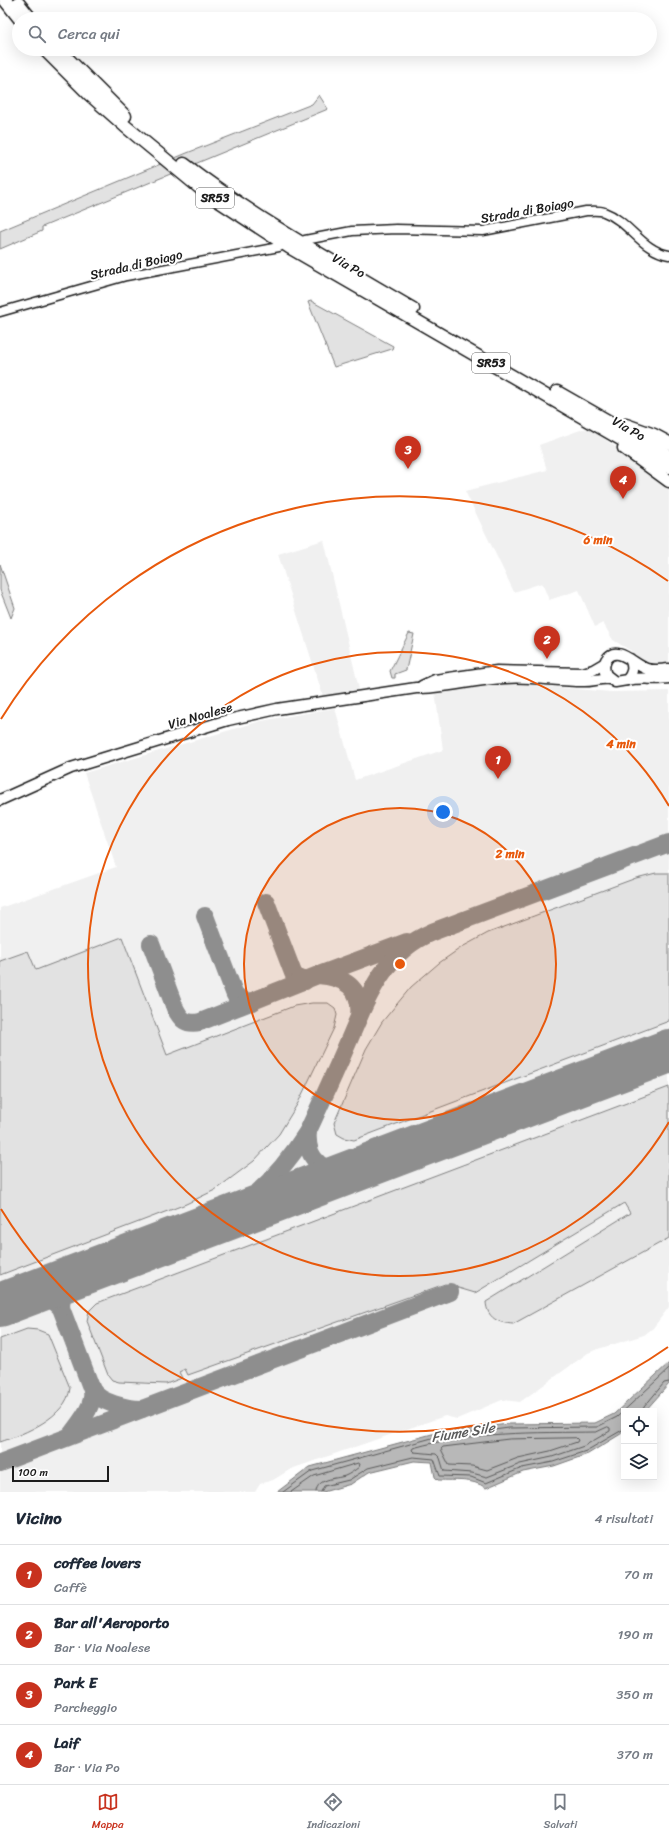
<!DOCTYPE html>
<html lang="it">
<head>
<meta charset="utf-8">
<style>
  body { margin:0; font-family:Sriracha,sans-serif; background:#f6f6f7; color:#1f2937 }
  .controls { position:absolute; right:12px; bottom:12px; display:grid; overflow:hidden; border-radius:0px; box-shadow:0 4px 16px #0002 }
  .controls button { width:36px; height:36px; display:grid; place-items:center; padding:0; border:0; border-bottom:1px solid #e0e1e3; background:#fff; color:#1f2937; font:20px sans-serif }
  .scale { position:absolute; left:12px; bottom:10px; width:97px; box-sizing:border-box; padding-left:4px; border:2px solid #1c1c1c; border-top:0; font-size:11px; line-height:14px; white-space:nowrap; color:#1c1c1c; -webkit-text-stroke:3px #fff; paint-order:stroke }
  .you { position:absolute; left:443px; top:812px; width:14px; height:14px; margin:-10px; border:3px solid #fff; border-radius:50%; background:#1a73e8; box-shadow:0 0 0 6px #1a73e833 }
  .badge { display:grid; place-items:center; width:26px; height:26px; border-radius:50%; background:#c8321e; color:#fff; font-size:13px; font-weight:700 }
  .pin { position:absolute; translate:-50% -33px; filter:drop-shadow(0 1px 2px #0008) }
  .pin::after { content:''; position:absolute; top:21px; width:14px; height:12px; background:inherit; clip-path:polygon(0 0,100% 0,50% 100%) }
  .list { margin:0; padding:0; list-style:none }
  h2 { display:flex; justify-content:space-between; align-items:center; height:52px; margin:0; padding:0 16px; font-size:17px }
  h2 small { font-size:13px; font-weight:400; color:#747a83 }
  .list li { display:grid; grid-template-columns:26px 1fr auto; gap:12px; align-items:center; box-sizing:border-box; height:60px; padding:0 16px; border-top:1px solid #e0e1e3 }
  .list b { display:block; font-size:15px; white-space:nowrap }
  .list p { margin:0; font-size:13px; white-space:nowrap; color:#747a83 }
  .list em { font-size:13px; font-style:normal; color:#747a83 }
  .icon { flex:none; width:22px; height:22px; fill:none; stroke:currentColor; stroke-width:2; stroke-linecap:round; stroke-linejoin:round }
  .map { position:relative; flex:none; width:669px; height:1492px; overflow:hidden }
  .search { position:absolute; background:#fff; box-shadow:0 4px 16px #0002; left:12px; right:12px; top:12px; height:44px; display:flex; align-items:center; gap:10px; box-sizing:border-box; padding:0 14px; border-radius:22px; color:#747a83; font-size:15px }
  .sheet { height:292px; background:#fff }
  nav { display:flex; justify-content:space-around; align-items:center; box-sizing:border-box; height:56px; border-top:1px solid #e0e1e3; background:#fff; font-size:11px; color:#747a83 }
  nav a { display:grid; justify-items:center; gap:2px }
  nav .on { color:#c8321e }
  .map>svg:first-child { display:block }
  .built { fill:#f0f0f0 }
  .green { fill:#e2e2e2; stroke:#7f7f7f }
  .water { fill:#b8b8b8; stroke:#7a7a7a }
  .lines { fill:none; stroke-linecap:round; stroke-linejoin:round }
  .shore { stroke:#5a5a5a; stroke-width:1 }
  .taxiway { stroke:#8e8e8e; stroke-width:18 }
  .runway { stroke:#8e8e8e; stroke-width:44 }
  .minor-casing { stroke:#1c1c1c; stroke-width:11 }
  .major-casing { stroke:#1c1c1c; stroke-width:13 }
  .highway-casing { stroke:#1c1c1c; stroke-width:15 }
  .minor { stroke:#fff; stroke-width:8 }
  .major { stroke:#fff; stroke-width:10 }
  .highway { stroke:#fff; stroke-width:12 }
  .ring { fill:none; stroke:#e8590c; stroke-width:2 }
  .labels { text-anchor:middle; stroke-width:4; stroke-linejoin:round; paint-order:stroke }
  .shield { fill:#fff; stroke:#606060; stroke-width:1 }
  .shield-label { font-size:12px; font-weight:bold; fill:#1c1c1c }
  .street-label { font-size:13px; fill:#1c1c1c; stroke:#fff }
  .water-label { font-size:14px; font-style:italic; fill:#5a5a5a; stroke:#fff }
  .centre { fill:#e8590c; stroke:#fff; stroke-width:2 }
  .ring-label { font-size:12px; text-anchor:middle; font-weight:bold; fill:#e8590c; stroke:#fff; stroke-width:4; stroke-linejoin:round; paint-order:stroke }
</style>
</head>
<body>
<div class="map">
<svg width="669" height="1492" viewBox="0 0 669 1492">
  <rect width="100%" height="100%" fill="#fff"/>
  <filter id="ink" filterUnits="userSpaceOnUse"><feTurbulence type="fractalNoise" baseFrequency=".025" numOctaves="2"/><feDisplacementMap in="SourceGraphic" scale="8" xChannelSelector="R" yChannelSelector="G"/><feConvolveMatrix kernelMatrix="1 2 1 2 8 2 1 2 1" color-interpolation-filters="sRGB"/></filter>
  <g filter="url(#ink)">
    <g class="built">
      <polygon points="583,429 590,429 669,484 669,663 647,664 639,660 633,652 613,640 603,623 595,627 579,590 549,600 542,583 514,592 465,491 547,470 539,445"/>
      <polygon points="324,540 359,689 323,696 278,554"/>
      <polygon points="500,684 520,684 611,692 669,691 669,1307 653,1328 644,1335 598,1349 588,1353 520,1402 502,1400 457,1419 445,1416 337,1453 291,1469 273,1480 260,1484 255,1492 0,1492 0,908 116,867 84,773 261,721 335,708 355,780 443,750 435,692"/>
    </g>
    <g class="green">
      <polygon points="319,95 328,109 42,227 42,231 0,249 0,231 187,153 312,104"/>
      <polygon points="311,301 393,346 392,349 334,367 308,302"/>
      <polygon points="0,564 15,608 11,618 0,590"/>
      <polygon points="409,633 414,634 406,670 395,674 395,678 392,678 390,671"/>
      <polygon points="656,873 669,873 669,1021 354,1140 344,1138 337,1134 334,1123 366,1049 382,1022 411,987 439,963 462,947 488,933 636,878"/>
      <polygon points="122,937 167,1055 294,1006 312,1003 328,1003 335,1008 337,1015 334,1028 298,1103 279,1134 254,1161 215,1190 186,1204 0,1275 0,961 28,951 36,970"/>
      <path d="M 669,1087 L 669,1238 L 513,1324 C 498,1323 487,1318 486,1302 L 630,1213 L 624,1203 L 475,1293 L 445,1284 L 188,1375 L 185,1369 L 179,1372 L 182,1378 L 166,1384 L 119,1382 L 112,1380 L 108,1375 L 87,1321 L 89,1311 L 97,1303 Z"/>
      <path d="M 27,1329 L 38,1330 L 48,1334 L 70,1388 C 67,1417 24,1434 0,1442 L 0,1339 Z"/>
    </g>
    <path class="water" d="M 669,1363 L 669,1384 L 645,1411 L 624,1411 L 624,1432 L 588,1454 L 554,1466 L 523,1472 L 486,1488 C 472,1478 455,1481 438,1480 L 435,1477 L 432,1462 L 414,1461 L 369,1472 L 351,1484 L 323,1492 L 277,1492 L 310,1467 L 432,1434 L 508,1424 L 595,1423 L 614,1414 Z"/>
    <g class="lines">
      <g class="shore">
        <polyline points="643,1411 644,1407 664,1383 669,1382"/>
        <path d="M 608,1427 L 610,1428 L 610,1431 L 584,1446 L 552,1457 L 520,1464 L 487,1477 L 472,1473 L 444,1471 L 440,1458 L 436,1454 L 414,1452 L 412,1450 L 413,1448 C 473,1431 534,1433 596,1432 Z"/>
        <polygon points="576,1438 578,1440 577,1442 550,1451 518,1458 487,1470 472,1466 449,1465 441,1449 443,1447 509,1439"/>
        <polyline points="283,1492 312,1471 432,1438 509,1428 597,1427 617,1417 669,1369"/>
        <path d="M 291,1492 L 314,1476 L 358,1463 L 360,1464 L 359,1467 C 355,1470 350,1474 345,1476 C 335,1479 317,1478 316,1492"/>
        <polyline points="321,1492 324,1486 349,1480 368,1468 413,1457 434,1459 440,1476 471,1477 486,1483 522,1468 553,1462 586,1451 624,1429"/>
      </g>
      <g class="taxiway">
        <polyline points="266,902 293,973 297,978 305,981"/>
        <polyline points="205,916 235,995 245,1001 253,1002"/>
        <path d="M 151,944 L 175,1008 C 181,1020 186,1025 200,1022 L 318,975 C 344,977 362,987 359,1016"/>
        <polyline points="319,975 407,942"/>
        <path d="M 308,1131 C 321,1103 334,1075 346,1047 C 366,1001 382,953 432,932 L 669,843"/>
        <path d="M 196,1231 C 206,1226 217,1221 227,1216 C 261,1195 287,1164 308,1131 C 305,1163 326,1174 355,1171"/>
        <path d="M 31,1294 C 44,1296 53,1298 61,1308 L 92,1390 C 95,1406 79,1423 70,1436"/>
        <polyline points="61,1308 62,1292 71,1278"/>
        <path d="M 92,1390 C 100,1403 127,1409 142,1409"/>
        <polyline points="0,1463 450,1292"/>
      </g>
      <polyline class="runway" points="0,1305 669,1051"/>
      <defs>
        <g id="minor">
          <path d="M 305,240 L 352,231 L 396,229 L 483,231 L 586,211 C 591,211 599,210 604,212 C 629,221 642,251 669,255"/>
          <polyline points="0,312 126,276 279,247"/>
        </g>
        <g id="major">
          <path d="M 630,659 C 634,667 633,673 627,680 L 615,682 L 606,675 C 604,670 603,665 606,660 C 617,643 635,666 647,669 C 654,671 662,670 669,669"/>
          <path d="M 627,680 C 641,677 654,680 669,678"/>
          <polyline points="422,686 435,680 497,671 583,673 593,670 605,663"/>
          <path d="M 0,800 L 71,768 L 228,720 L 277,709 L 416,688 C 446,688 475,679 505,678 C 530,676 556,681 582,681 C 591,682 599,678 609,679"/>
        </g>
        <g id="highway">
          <polyline points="5,0 20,19"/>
          <polyline points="18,3 31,19"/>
          <polyline points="44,49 89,94 125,126 205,192 289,247 669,467"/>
          <polyline points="58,49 125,116"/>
          <path d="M 184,164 C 256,219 335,263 413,309"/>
          <polyline points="557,392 669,456"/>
          <polyline points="626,425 654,435 669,443"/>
          <polyline points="624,448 669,481"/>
        </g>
      </defs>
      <use href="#minor" class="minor-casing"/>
      <use href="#major" class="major-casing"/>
      <use href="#highway" class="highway-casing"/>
      <use href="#minor" class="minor"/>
      <use href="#major" class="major"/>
      <use href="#highway" class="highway"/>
    </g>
  </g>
  <circle cx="400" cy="964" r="156" fill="#e8590c" fill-opacity=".12"/>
  <g class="ring">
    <circle cx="400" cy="964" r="156"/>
    <path d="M669 1122A312 312 0 1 1 669 806"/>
    <path d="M668 1347A468 468 0 0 1 1 1209M1 719A468 468 0 0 1 668 581"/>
  </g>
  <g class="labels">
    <g class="shield">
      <rect x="196" y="188" width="38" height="20" rx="3"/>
      <rect x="472" y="353" width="38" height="20" rx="3"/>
    </g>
    <g class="shield-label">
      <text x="215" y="202">SR53</text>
      <text x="491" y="367">SR53</text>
    </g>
    <g class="street-label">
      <text transform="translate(527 210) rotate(-10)" y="5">Strada di Boiago</text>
      <text transform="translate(136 264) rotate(-13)" y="5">Strada di Boiago</text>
      <text transform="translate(349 265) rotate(30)" y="5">Via Po</text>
      <text transform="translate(629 428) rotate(30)" y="5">Via Po</text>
      <text transform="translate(200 715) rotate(-16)" y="5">Via Noalese</text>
    </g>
    <g class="water-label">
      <text transform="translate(463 1432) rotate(-9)" y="5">Fiume Sile</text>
    </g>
  </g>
  <circle cx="400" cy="964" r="6" class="centre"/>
  <g class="ring-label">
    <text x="598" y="544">6 min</text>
    <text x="621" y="748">4 min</text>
    <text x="510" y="858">2 min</text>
  </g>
</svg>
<div class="controls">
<button><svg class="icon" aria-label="locate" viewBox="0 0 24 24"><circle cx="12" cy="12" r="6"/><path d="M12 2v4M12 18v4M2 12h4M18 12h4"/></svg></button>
<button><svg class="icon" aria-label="layers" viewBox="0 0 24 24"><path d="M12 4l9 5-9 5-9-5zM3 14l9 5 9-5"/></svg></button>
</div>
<div class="scale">100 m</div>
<div class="you"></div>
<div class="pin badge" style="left:498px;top:779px">1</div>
<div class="pin badge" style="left:547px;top:659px">2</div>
<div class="pin badge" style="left:408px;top:469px">3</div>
<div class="pin badge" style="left:623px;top:499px">4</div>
<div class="search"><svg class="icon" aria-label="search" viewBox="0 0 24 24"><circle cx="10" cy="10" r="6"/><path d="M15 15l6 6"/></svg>Cerca qui</div>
</div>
<section class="sheet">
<h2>Vicino<small>4 risultati</small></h2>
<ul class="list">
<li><span class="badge">1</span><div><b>coffee lovers</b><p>Caffè</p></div><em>70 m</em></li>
<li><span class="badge">2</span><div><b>Bar all'Aeroporto</b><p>Bar · Via Noalese</p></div><em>190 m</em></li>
<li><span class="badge">3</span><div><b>Park E</b><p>Parcheggio</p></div><em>350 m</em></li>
<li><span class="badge">4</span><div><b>Laif</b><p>Bar · Via Po</p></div><em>370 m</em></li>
</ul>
</section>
<nav>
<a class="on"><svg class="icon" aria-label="map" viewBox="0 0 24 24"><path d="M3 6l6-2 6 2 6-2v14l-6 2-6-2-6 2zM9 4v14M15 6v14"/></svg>Mappa</a>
<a><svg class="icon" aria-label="directions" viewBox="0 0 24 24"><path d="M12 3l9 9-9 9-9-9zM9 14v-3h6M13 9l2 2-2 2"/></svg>Indicazioni</a>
<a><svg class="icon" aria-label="saved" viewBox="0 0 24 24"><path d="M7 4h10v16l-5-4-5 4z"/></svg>Salvati</a>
</nav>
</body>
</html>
